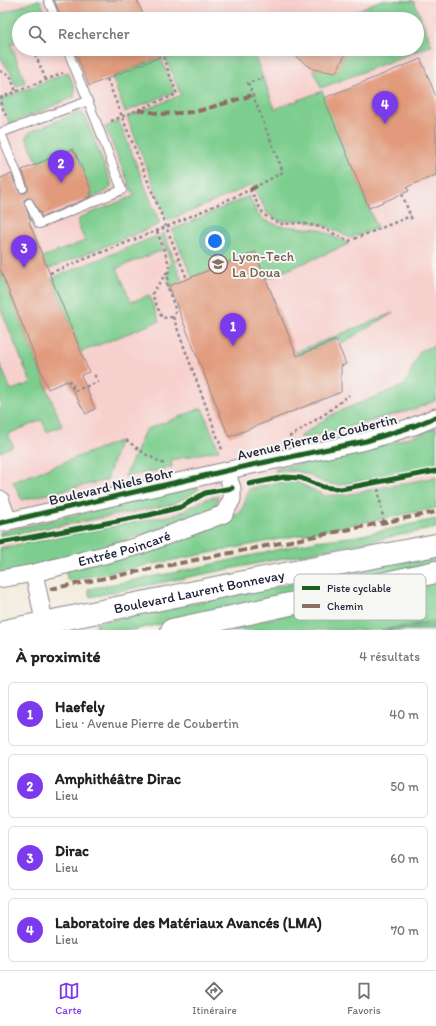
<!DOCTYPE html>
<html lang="fr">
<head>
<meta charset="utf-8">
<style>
  body { margin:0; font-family:Itim,sans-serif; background:#f2f2f2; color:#202124 }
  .you { position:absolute; left:215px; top:241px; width:14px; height:14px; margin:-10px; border:3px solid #fff; border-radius:50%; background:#1a73e8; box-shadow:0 0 0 6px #1a73e833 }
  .badge { display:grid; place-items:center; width:26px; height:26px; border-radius:50%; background:#7c3aed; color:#fff; font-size:13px; font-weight:700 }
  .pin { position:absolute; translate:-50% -33px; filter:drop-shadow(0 1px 2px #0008) }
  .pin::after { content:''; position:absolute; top:21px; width:14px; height:12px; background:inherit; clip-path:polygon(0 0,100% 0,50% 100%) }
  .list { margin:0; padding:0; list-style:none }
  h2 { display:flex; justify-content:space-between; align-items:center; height:52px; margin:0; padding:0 16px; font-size:17px }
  h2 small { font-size:13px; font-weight:400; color:#757577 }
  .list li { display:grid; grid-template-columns:26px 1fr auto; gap:12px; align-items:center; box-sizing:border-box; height:64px; margin:0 8px 8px; padding:0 8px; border:1px solid #e0e0e0; border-radius:6px }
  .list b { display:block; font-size:15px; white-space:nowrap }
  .list p { margin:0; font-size:13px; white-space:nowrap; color:#757577 }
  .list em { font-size:13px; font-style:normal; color:#757577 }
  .icon { flex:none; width:22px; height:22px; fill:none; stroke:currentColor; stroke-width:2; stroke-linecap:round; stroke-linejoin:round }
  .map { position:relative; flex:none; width:436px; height:630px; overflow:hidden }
  .search { position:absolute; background:#fff; box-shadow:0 2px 10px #0003; left:12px; right:12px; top:12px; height:44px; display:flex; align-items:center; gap:10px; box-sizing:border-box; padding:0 14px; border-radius:22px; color:#757577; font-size:15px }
  .sheet { height:340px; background:#fff }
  nav { display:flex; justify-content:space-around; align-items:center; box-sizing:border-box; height:56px; border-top:1px solid #e0e0e0; background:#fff; font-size:11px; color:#757577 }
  nav a { display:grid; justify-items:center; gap:2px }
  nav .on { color:#7c3aed }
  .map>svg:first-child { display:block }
  .built { fill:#f7d0cd; fill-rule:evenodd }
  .green { fill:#7dce8e; stroke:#507864 }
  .forest { fill:#66b179; stroke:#446a5a }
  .building { fill:#e19a7b }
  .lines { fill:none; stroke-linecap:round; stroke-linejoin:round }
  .service-casing { stroke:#8a868a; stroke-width:10 }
  .minor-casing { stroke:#8a868a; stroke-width:19 }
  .primary-casing { stroke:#8a868a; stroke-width:24 }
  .path { stroke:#8a868a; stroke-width:2.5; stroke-dasharray:3 3; stroke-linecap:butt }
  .service { stroke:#fff; stroke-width:8 }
  .minor { stroke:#fff; stroke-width:17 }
  .primary { stroke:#fff; stroke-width:22 }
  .quiet { stroke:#8d6e63; stroke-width:4; stroke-dasharray:8 4; stroke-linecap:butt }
  .cycleway-casing { stroke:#f6f6f2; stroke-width:8 }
  .cycleway { stroke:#1b5e20; stroke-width:5 }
  .labels { text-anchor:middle; stroke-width:4; stroke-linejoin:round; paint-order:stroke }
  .education-label { font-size:14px; fill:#785e54; stroke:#f6f6f2; text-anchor:start }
  .street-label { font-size:14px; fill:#22223b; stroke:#f6f6f2 }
  .key { fill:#f6f6f2; stroke:#b6b6bb; stroke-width:1 }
  .key-label { font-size:11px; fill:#22223b }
</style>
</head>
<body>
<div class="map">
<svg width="436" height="630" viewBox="0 0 436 630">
  <rect width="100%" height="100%" fill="#f6f6f2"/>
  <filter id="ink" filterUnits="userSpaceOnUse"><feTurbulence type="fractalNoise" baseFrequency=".025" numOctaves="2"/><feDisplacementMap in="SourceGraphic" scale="8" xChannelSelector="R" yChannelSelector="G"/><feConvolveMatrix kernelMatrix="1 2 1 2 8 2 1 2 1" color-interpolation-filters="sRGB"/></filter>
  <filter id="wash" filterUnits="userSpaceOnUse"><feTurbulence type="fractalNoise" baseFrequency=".012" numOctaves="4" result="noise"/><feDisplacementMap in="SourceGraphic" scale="16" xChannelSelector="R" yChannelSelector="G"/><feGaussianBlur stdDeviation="0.9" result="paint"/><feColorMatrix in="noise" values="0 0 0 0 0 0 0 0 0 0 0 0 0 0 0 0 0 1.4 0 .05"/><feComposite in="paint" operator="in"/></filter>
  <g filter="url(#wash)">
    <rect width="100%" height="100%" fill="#f2ebda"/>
    <path class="built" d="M 0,0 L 436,0 L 436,478 L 343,499 L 199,518 L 0,557 ZM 19,19 L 417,19 L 417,49 L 19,49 Z"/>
    <g class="green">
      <polygon points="38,0 40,0 48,19 19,19 19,41 11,44 25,82 16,87 11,73 0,57 0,14"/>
      <path d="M 381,0 L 414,1 L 432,45 L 321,88 L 313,69 C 322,72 333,69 340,63 C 344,60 346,54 347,49 L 417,49 L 417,19 L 338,19 Z"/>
      <polygon points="179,49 252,49 275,109 322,91 377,228 350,238 327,226 303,220 280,221 267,213 252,185 168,221 127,117 181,95 164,55"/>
      <polygon points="161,57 174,92 125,112 112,77"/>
      <path d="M 68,72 C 71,80 77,89 74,97 L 10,124 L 0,100 Z"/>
      <polygon points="76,113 81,113 85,116 111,183 111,187 107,191 87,200 86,199 92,197 90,193 92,192 75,153 74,153 73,149 38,163 27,139 27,135 30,132"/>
      <polygon points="119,121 160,224 48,269 43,257 85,241 78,225 78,220 81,217 134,196 105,127"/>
      <polygon points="249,196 257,213 264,220 280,226 319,229 349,244 266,279 255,252 192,277 172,230"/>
      <polygon points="164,233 182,281 169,286 168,275 171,261 160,235"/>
      <polygon points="157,236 163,250 117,268 131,302 149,295 159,321 81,352 52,278"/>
      <polygon points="0,269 62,426 47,432 42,420 8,434 13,446 0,452 0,364 11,390 31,383 0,307"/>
      <polygon points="393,313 342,343 339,338 298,355 296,352"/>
      <polygon points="436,345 436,400 418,408 308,438 299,437 335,413 405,385 420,351"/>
      <polygon points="202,408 219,450 171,460 172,467 125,477 145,430"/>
      <polygon points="436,427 436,467 404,474 338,485 325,483 309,475 296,471 276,472 275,469 384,445 423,433"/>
      <polygon points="119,441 107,480 22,500 13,482"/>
      <polygon points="436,477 436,508 68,581 65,571 219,523 242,511 249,489 280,482 297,482 325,496 351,494"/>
      <polygon points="197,487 199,489 191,495 174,504 0,537 0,532"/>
      <polygon points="218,496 215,510 194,520 22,570 0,574 0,548 178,514 206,499"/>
      <polygon points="436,519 436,528 169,581 90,597 88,589 177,572 316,541 357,536"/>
      <polygon points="436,555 436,565 133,630 97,630 96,623"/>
      <polygon points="436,582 436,630 219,630"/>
    </g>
    <polygon class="forest" points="436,621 436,630 381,630"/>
    <g id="blocks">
      <g class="building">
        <polygon points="54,0 137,0 145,19 62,19"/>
        <polygon points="74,49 157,49 160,57 89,86"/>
        <polygon points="285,49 348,49 336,73 313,69"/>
        <polygon points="421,59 436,97 436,175 407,187 409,191 369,208 324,98"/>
        <polygon points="73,149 74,153 75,152 92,192 90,193 92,196 42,217 32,199 30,198 27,198 24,200 24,203 31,221 29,222 89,372 81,375 95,409 86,414 67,381 48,389 0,269 0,178 11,174 18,190 22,193 25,193 28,191 28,186 22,170"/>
        <polygon points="255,252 297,356 336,340 346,364 341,366 341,392 229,437 169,286"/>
      </g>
    </g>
  </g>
  <g filter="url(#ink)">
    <use href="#blocks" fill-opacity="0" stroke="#8a868a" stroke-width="1"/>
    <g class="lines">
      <defs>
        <g id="service">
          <polyline points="48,0 56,19"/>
          <polyline points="67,49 88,101"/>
          <polyline points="0,133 88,101 98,126 122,190 39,224 29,203"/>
          <polyline points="1,133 23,188"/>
        </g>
        <g id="minor">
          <polyline points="0,499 8,521"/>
          <polyline points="0,523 247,466 366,441 414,426 436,417"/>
          <polyline points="34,573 46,630"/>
          <path id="s1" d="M 0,579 L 34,573 L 139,546 L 224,514 L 232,499 L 232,488 L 226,471"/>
        </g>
        <g id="primary">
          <path id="s2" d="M 9,630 L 239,583 L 436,545"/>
          <polyline points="172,630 436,572"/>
        </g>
      </defs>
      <use href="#service" class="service-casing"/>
      <use href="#minor" class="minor-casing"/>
      <use href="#primary" class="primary-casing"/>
      <g class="path">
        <polyline points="33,49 46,80"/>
        <polyline points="0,71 10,75 16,92"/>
        <polyline points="107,79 187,279"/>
        <polyline points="0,98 63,73"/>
        <polyline points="0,102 6,116"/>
        <polyline points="111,121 177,94 160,49"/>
        <polyline points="259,185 283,172 248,83 263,78"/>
        <polyline points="402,194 412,220"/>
        <polyline points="157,231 169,264 167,286 176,311 173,317"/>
        <polyline points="167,272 158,285 152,294 162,318 173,317"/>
        <polyline points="50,273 166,227 250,190 264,215 280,224 301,223 320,227 349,241 411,216"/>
        <polyline points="173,317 223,452"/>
        <polyline points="69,380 72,386 74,385"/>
        <polyline points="72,386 74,391 98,382 94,374"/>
        <polyline points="289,436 291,436 325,414 349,395"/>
        <polyline points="126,440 147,455 166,465"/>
        <polyline points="377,483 384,523"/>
      </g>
      <use href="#service" class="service"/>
      <use href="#minor" class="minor"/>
      <use href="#primary" class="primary"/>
      <g class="quiet">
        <polyline points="138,110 163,114 195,112 253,95"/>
        <polyline points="250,190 259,185"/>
        <polyline points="50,589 436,512"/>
      </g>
      <defs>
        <g id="cycleway">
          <polyline points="249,484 284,477 301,478 323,487 341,489 436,471"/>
          <polyline points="0,523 247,466 366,441 414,426 436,417"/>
          <polyline points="0,543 149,515 181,507 205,493 232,488"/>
        </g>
      </defs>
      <use href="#cycleway" class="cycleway-casing"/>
      <use href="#cycleway" class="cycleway"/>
    </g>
  </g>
  <defs>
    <symbol id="university-ring" viewBox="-11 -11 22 22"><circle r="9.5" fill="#f6f6f2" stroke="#8d6e63" stroke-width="1.5"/><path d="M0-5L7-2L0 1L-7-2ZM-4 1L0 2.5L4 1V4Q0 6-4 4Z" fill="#8d6e63"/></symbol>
  </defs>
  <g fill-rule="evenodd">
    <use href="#university-ring" x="207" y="253" width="22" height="22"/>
  </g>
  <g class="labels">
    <g class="education-label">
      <text x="232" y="261">Lyon-Tech<tspan x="232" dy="16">La Doua</tspan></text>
    </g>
    <g class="street-label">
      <text transform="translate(317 437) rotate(-13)" y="5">Avenue Pierre de Coubertin</text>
      <text transform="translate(111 486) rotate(-13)" y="5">Boulevard Niels Bohr</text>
      <text dy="5" stroke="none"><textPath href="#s1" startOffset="128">Entrée Poincaré</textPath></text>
      <text dy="5" stroke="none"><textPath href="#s2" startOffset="194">Boulevard Laurent Bonnevay</textPath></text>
    </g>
  </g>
  <rect x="294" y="574" width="132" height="46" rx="6" class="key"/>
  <rect x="302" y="586" width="18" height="4" fill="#1b5e20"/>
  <rect x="302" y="604" width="18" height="4" fill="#8d6e63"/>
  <g class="key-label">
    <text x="327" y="592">Piste cyclable</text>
    <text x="327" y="610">Chemin</text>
  </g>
</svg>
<div class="you"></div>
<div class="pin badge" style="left:233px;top:346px">1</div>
<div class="pin badge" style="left:61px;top:183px">2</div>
<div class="pin badge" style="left:24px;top:268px">3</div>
<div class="pin badge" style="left:385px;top:124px">4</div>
<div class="search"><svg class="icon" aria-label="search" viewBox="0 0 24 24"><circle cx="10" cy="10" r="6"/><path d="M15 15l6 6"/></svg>Rechercher</div>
</div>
<section class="sheet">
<h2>À proximité<small>4 résultats</small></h2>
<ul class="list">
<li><span class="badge">1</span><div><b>Haefely</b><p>Lieu · Avenue Pierre de Coubertin</p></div><em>40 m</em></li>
<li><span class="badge">2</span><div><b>Amphithéâtre Dirac</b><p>Lieu</p></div><em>50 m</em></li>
<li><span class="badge">3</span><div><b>Dirac</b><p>Lieu</p></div><em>60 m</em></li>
<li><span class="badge">4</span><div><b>Laboratoire des Matériaux Avancés (LMA)</b><p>Lieu</p></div><em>70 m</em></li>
</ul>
</section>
<nav>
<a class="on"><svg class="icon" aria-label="map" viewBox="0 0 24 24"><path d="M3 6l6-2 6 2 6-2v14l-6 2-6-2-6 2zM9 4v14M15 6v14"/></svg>Carte</a>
<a><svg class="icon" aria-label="directions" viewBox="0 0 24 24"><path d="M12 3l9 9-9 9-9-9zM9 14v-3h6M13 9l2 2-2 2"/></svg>Itinéraire</a>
<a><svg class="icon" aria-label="saved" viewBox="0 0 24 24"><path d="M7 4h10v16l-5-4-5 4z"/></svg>Favoris</a>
</nav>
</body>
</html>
